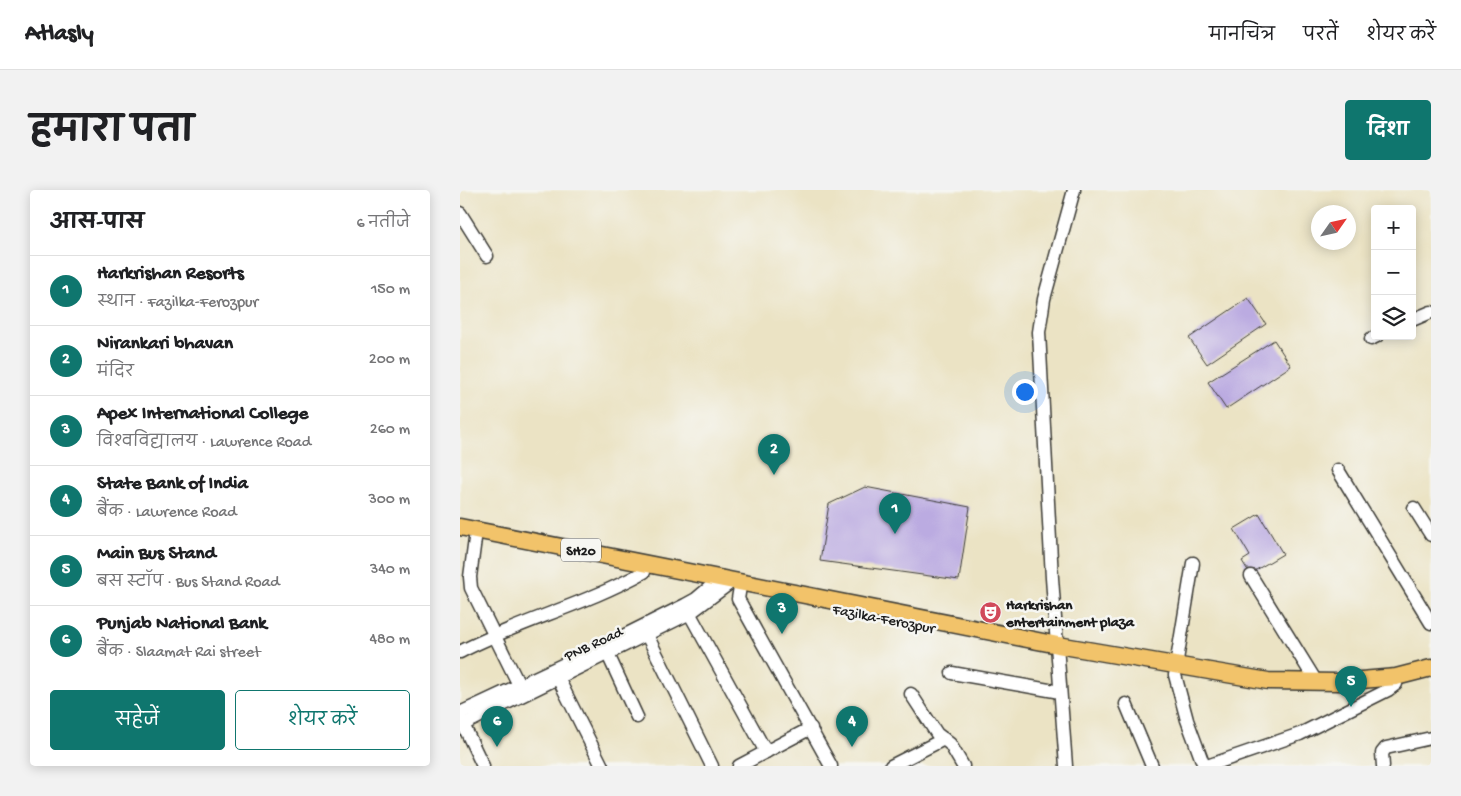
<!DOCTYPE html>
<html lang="hi">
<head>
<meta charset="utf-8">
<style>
  body { margin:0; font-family:"Gochi Hand","Playpen Sans Deva",sans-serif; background:#f2f2f2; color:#202124 }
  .controls { position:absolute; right:15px; top:15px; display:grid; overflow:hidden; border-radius:5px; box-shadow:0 2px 12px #0003 }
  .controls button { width:45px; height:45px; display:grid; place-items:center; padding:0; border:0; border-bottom:1px solid #e0e0e0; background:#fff; color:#202124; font:25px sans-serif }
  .compass { position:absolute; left:851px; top:15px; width:45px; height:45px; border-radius:50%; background:#fff; box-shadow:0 2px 12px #0003; rotate:56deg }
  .you { position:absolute; left:564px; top:201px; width:18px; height:18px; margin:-12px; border:4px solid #fff; border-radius:50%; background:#1a73e8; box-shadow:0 0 0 8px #1a73e833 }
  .badge { display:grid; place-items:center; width:32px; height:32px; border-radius:50%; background:#0f766e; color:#fff; font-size:16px; font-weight:700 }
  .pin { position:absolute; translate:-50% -41px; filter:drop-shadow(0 1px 2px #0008) }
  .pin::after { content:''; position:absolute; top:26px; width:18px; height:15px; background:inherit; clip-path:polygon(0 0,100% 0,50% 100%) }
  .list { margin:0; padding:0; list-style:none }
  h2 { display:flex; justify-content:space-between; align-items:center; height:65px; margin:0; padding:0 20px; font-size:21px }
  h2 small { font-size:16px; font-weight:400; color:#757577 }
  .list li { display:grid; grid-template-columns:32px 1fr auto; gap:15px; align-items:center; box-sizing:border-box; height:70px; padding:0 20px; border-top:1px solid #e0e0e0 }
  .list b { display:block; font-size:19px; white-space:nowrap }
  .list p { margin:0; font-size:16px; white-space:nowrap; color:#757577 }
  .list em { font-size:16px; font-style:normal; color:#757577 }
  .actions { display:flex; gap:10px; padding:15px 20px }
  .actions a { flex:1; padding:11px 0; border:1px solid #0f766e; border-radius:5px; text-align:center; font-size:18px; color:#0f766e }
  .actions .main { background:#0f766e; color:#fff }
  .icon { flex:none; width:28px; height:28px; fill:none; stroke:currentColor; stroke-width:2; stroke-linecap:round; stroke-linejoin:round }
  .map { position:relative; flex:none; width:971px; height:576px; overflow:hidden; border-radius:5px }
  header { display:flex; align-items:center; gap:30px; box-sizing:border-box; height:70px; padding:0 25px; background:#fff; border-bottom:1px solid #e0e0e0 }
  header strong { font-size:24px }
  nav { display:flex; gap:28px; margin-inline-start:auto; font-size:18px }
  .intro { display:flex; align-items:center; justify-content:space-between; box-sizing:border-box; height:120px; padding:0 30px }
  h1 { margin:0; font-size:35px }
  .button { padding:12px 22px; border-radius:5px; background:#0f766e; color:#fff; font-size:18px; font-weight:700 }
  main { display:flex; gap:30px; padding:0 30px }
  aside { flex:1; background:#fff; border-radius:5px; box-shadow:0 2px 12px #0003 }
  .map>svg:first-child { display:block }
  .building { fill:#bbabe1 }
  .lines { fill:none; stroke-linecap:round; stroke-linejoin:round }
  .minor-casing { stroke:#3b3a35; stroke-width:15 }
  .major-casing { stroke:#3b3a35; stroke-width:19 }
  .minor { stroke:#fff; stroke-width:12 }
  .major { stroke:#f2c36a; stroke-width:16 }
  .labels { text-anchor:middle; stroke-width:5; stroke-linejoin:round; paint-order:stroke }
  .shield { fill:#f6f6f2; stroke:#5d5d5c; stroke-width:1 }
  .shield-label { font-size:14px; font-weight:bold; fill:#1c1c1c }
  .poi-label { font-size:15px; font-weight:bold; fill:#1c1c1c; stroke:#f6f6f2; text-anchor:start }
  .street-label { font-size:15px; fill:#1c1c1c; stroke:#f6f6f2 }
</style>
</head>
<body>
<header>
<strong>Atlasly</strong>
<nav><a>मानचित्र</a><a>परतें</a><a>शेयर करें</a></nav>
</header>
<div class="intro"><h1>हमारा पता</h1><a class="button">दिशा</a></div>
<main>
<aside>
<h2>आस-पास<small>6 नतीजे</small></h2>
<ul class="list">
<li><span class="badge">1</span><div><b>Harkrishan Resorts</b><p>स्थान · Fazilka-Ferozpur</p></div><em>150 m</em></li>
<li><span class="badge">2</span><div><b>Nirankari bhavan</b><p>मंदिर</p></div><em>200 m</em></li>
<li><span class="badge">3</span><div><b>Apex International College</b><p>विश्वविद्यालय · Lawrence Road</p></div><em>260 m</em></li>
<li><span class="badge">4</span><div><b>State Bank of India</b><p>बैंक · Lawrence Road</p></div><em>300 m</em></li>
<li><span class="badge">5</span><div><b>Main Bus Stand</b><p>बस स्टॉप · Bus Stand Road</p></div><em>340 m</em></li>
<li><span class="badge">6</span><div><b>Punjab National Bank</b><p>बैंक · Slaamat Rai street</p></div><em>480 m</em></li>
</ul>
<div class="actions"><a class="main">सहेजें</a><a>शेयर करें</a></div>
</aside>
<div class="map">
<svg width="971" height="576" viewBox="0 0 971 576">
  <rect width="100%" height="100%" fill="#f6f6f2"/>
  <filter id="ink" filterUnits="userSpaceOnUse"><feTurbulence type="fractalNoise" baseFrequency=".02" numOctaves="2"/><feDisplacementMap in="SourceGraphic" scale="10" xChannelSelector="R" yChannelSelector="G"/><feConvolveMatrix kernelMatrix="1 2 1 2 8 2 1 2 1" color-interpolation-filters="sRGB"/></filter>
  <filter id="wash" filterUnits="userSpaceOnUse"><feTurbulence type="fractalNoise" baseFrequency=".0096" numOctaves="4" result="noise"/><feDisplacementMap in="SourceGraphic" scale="20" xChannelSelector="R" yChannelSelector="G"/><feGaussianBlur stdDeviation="1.12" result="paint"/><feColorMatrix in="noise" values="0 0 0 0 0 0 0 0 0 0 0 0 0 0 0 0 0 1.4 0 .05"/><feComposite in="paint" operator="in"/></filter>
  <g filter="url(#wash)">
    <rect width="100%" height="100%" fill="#ebe3c4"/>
    <g id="blocks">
      <g class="building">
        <polygon points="788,108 806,134 747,174 729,148"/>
        <polygon points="814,150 831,176 766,219 748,192"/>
        <polygon points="405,297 510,317 499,390 360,371 369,314"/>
        <polygon points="799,324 823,364 796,380 787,379 782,371 790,366 774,339"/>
      </g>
    </g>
  </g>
  <g filter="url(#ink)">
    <use href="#blocks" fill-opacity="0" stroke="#3b3a35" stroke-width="1"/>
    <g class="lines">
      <defs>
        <g id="minor">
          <polyline points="0,23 27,66"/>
          <polyline points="952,130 971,122"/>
          <polyline points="911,149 917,146"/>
          <polyline points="878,280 971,433"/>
          <polyline points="954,318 971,345"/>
          <polyline points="15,349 10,387 11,398 59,495"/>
          <polyline points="791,386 857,493"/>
          <polyline points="281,391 278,409 371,576"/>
          <polyline points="226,417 306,562"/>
          <polyline points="184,439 252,576"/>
          <polyline points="145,458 177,527"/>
          <path d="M 0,462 C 59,431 125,415 184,382"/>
          <polyline points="716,476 733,373"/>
          <polyline points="95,482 142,576"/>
          <polyline points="492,483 600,502"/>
          <polyline points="715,485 727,530 744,576"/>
          <polyline points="451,504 477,544 490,554 503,576"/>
          <polyline points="666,514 692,576"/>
          <polyline points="0,523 143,456 225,415 236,409 262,387"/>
          <polyline points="0,528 23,576"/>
          <polyline points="0,536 230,423 274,390"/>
          <polyline points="279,576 351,538"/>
          <polyline points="431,576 484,549"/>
          <polyline points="606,576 592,388 579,142 584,109 614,0"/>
          <polyline points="747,576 840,544 928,500 936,494"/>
          <polyline points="923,576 922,563 926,558 971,548"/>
        </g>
        <polyline id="major" points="0,337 598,455 808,491 878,492 936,487 971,478"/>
      </defs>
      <use href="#minor" class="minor-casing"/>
      <use href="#major" class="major-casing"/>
      <use href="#minor" class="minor"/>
      <use href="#major" class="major"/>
    </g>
  </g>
  <defs>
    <symbol id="theatre-disc" viewBox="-11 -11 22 22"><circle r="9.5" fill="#d1495b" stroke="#f6f6f2"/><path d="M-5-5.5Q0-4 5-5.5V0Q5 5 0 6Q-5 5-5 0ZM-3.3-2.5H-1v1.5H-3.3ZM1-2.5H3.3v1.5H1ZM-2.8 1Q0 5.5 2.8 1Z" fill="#fff"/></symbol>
  </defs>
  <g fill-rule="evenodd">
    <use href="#theatre-disc" x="518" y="410" width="25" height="25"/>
  </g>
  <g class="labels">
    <rect class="shield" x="101" y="348.5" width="40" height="23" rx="4"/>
    <g class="shield-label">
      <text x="121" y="365">SH20</text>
    </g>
    <g class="poi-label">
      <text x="546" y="419">Harkrishan<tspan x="546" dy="17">entertainment plaza</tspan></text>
    </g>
    <g class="street-label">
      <text transform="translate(424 428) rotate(11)" y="5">Fazilka-Ferozpur</text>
      <text transform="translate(133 453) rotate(-25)" y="5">PNB Road</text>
    </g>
  </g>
</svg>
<div class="controls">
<button>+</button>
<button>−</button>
<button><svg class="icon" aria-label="layers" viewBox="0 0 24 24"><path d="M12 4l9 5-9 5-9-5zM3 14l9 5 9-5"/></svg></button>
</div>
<svg class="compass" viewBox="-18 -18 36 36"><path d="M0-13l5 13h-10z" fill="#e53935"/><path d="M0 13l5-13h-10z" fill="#757577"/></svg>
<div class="you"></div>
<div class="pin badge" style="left:435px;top:344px">1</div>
<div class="pin badge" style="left:314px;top:285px">2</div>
<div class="pin badge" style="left:322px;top:444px">3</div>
<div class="pin badge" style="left:392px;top:557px">4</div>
<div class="pin badge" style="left:891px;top:517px">5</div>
<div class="pin badge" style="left:37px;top:557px">6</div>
</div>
</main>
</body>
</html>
